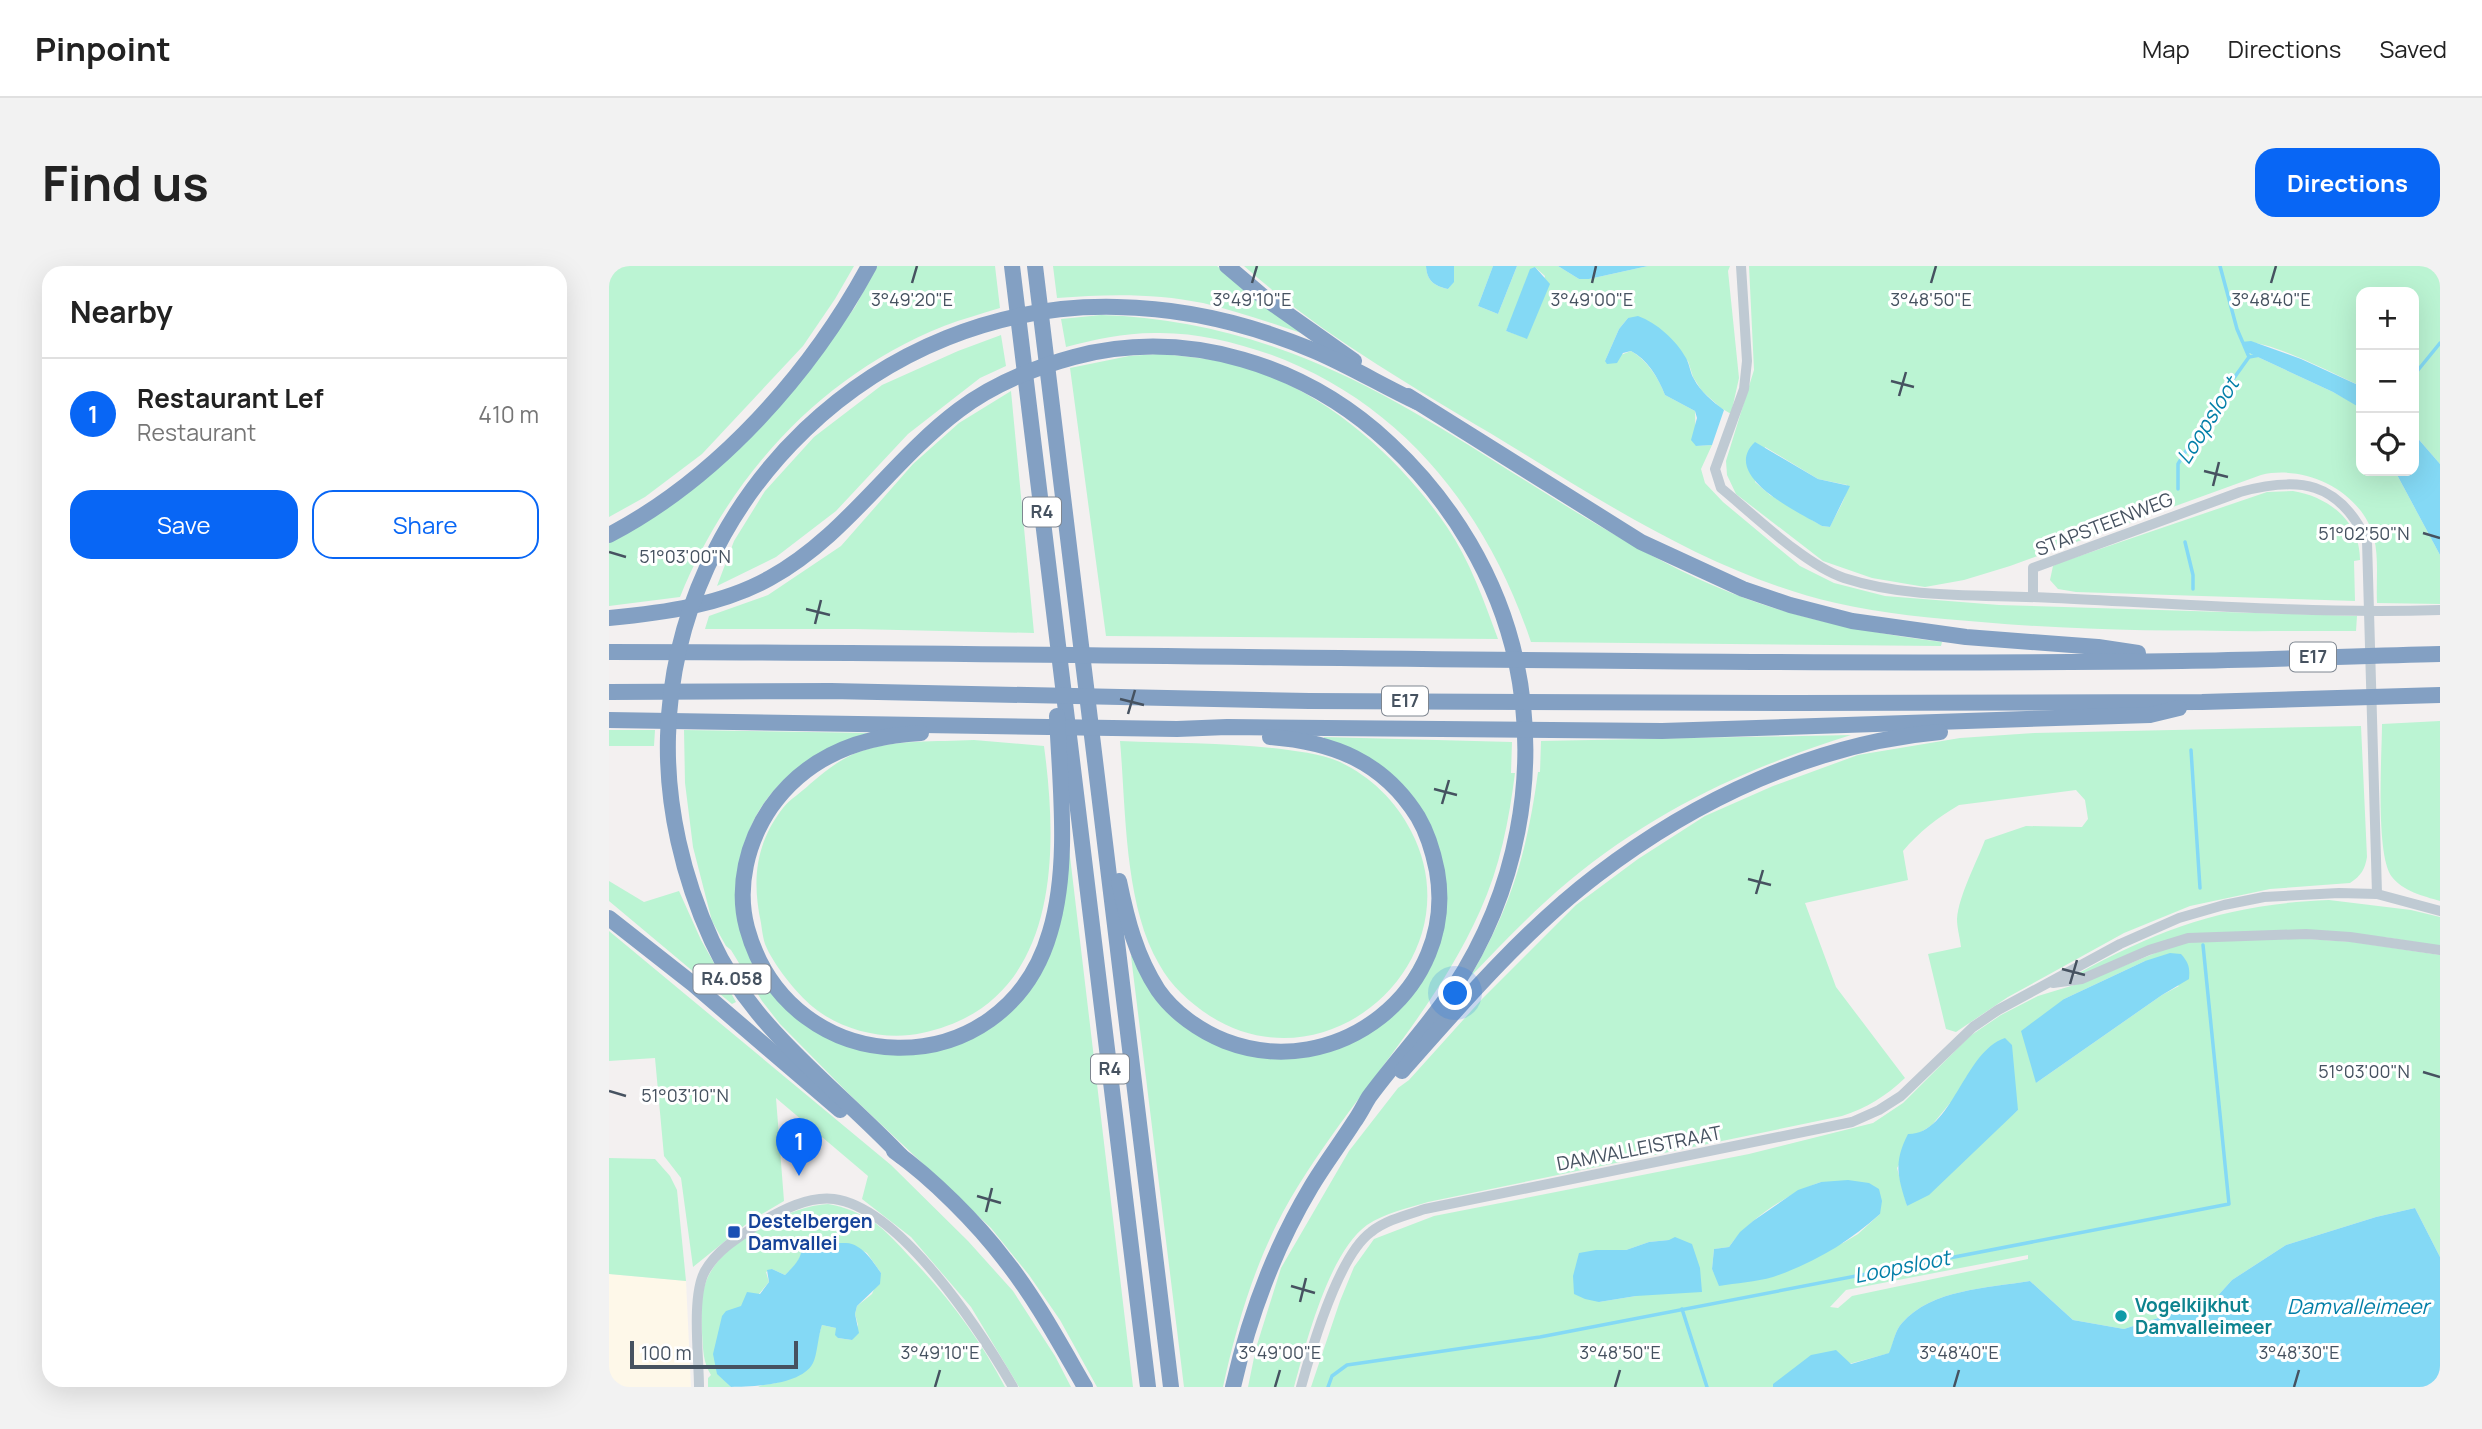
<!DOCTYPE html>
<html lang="en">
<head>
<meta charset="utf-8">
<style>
  body { margin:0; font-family:Manrope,sans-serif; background:#f2f2f2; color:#222 }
  .controls { position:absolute; right:21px; top:21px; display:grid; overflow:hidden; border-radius:14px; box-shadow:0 7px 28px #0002 }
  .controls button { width:63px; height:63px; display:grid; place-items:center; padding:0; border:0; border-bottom:2px solid #e0e0e0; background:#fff; color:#222; font:35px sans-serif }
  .scale { position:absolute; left:21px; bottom:18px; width:168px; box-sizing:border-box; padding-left:7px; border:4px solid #465260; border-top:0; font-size:19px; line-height:24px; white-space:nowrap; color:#465260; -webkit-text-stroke:5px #fff; paint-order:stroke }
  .you { position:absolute; left:847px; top:728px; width:24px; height:24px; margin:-18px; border:5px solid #fff; border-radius:50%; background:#1a73e8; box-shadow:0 0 0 10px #1a73e833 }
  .badge { display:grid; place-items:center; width:46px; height:46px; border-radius:50%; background:#0866f5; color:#fff; font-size:23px; font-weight:700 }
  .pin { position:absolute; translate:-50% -58px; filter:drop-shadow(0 2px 4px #0008) }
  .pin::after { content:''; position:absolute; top:37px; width:24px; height:21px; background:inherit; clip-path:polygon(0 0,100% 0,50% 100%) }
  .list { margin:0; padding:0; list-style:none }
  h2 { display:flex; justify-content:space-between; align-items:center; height:91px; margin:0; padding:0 28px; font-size:30px }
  h2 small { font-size:23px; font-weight:400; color:#767676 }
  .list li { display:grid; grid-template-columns:46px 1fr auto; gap:21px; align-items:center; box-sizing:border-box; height:112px; padding:0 28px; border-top:2px solid #e0e0e0 }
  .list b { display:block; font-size:26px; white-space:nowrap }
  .list p { margin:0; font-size:23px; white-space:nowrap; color:#767676 }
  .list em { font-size:23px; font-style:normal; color:#767676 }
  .actions { display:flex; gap:14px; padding:21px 28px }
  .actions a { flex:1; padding:16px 0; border:2px solid #0866f5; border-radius:21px; text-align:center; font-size:24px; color:#0866f5 }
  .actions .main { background:#0866f5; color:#fff }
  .icon { flex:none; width:38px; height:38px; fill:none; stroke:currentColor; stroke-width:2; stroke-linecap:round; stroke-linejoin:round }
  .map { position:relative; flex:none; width:1831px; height:1121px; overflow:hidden; border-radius:21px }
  header { display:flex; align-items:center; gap:42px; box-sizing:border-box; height:98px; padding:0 35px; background:#fff; border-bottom:2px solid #e0e0e0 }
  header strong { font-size:33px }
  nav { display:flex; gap:38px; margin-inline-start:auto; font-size:24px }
  .intro { display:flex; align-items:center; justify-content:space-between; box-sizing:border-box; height:168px; padding:0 42px }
  h1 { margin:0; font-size:49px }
  .button { padding:18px 32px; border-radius:21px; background:#0866f5; color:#fff; font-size:24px; font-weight:700 }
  main { display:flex; gap:42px; padding:0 42px }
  aside { flex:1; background:#fff; border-radius:21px; box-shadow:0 7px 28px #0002 }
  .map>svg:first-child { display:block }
  .commercial { fill:#fef8e9 }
  .green { fill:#bbf4d3; fill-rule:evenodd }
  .water { fill:#84d9f5 }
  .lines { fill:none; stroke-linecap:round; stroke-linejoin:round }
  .stream { stroke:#84d9f5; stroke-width:3.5 }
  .minor { stroke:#bfcad3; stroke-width:10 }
  .highway { stroke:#83a0c3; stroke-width:16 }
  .ticks { fill:none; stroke:#465260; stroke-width:2.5 }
  .transit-dot { fill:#1a4fb4; stroke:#fff; stroke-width:2.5 }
  .culture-dot { fill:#0f9aa8; stroke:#fff; stroke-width:2.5 }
  .labels { text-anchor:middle; stroke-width:6; stroke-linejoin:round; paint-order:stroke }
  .shield { fill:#fff; stroke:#7e8690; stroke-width:2 }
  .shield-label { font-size:18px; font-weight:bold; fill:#465260 }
  .street-label { font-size:19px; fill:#465260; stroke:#fff }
  .transit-label { font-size:19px; font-weight:bold; fill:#164399; stroke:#fff; text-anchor:start }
  .culture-label { font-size:19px; font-weight:bold; fill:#0d838f; stroke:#fff; text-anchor:start }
  .water-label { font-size:21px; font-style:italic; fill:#027fa8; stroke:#fff }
  .ticks-label { font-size:18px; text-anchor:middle; fill:#465260; stroke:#fff; stroke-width:6; stroke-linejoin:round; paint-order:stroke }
</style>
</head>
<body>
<header>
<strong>Pinpoint</strong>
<nav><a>Map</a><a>Directions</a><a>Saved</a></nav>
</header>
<div class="intro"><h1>Find us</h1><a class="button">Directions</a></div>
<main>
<aside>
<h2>Nearby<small></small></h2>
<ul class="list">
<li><span class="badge">1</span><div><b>Restaurant Lef</b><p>Restaurant</p></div><em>410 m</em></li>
</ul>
<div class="actions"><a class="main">Save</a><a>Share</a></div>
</aside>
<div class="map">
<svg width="1831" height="1121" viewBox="0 0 1831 1121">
  <rect width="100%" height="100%" fill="#f3f0f0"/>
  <polygon class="commercial" points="0,1008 77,1015 82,1121 0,1121"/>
  <g class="green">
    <polygon points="0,0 245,0 226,33 194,80 93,188 36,231 0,251"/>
    <path d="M 268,0 L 386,0 L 391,42 C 372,48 353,53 335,60 C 212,109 120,210 71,331 L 0,340 L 0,276 L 195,111 L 246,41 Z"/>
    <path d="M 444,0 L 608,0 L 692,67 C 660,56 627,45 594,37 C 546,27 497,28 448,32 Z"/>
    <path d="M 635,0 L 817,0 C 818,15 825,20 839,23 L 845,15 L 845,0 L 884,0 L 869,40 L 889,48 L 908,0 L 949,0 L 970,13 L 980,13 L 1039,0 L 1121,0 L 1119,5 L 1130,112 L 1122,148 L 1112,142 L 1093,125 L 1084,111 L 1079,95 L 1019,52 L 1010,63 L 996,95 L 1022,85 C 1038,94 1049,111 1056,129 L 1086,145 L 1087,180 L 1103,179 L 1092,203 L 1096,217 L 1114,236 L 1191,300 L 1225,317 L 1276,330 L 1390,339 L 1748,350 L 1747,365 C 1622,365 1497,367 1372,356 C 1324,352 1274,348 1227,337 C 1101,308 990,233 881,167 C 796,116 709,66 635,0 ZM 926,1 L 936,10 L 918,72 L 897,65 Z"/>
    <path d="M 1140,0 L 1831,0 L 1831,198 L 1805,168 L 1805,26 L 1752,26 L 1752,132 L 1749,119 C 1725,108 1655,71 1632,77 L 1638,86 L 1724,126 L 1748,139 L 1752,140 L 1752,205 L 1786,205 L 1831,289 L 1831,338 L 1768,337 C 1767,317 1770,292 1765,272 C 1753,225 1696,198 1652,209 L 1401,300 L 1355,314 L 1316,321 L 1263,312 L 1214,295 L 1127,228 L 1118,209 L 1117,195 L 1145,104 ZM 1156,181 L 1209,213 L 1238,219 C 1238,233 1227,247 1221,261 L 1213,260 L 1161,229 L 1146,216 Z"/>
    <path d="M 492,49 C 557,51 621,64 682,87 C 787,126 881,195 977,252 C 1018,276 1059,300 1103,319 C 1176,351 1253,366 1333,376 L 1332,380 L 922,376 C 878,245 793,136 660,88 C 625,76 588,67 551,67 C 519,66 487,73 457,81 L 452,53 Z"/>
    <polygon points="392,69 397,100 371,112 299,168 227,245 167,291 108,320 125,275 156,225 205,171 273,119 349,85"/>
    <path d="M 550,88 C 574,90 597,92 619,97 C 708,117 788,188 838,261 C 861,295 875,335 889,373 L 497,370 L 461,102 L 520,90 Z"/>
    <polygon points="402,125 425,367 246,363 96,363 100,350 159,329 232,280 304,198 350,157"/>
    <path d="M 1684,225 C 1720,231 1751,255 1751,294 L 1745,295 L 1746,335 L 1467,326 L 1449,323 L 1441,314 L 1444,300 L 1450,297 L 1658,226 Z"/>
    <path d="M 1831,455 L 1831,635 C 1814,630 1794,625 1783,611 C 1766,590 1773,488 1773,458 Z"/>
    <path d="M 1752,460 L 1758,591 C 1756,603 1752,610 1741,617 L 1661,623 L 1581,640 L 1515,667 L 1399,731 L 1347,766 L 1337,763 L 1319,688 L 1352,681 C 1351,672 1348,662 1348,653 C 1350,629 1367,598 1376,574 L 1417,560 L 1473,561 L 1479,553 L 1476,534 L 1467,524 L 1350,539 C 1328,552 1310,566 1294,585 L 1299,614 L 1196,637 L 1227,721 L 1296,812 C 1277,830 1258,842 1233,850 L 819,936 C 799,942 776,947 758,959 C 720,986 697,1077 685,1121 L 639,1121 L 647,1082 L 672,1002 L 740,885 L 789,822 L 800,814 L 873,733 L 967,639 L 1029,593 L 1096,550 L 1164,520 L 1249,489 L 1351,472 L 1425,467 Z"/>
    <polygon points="0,464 46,464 45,480 0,480"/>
    <path d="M 75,464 L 260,467 C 212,480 164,512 143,558 C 91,669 173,786 293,787 C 323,787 358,780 382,759 C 389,752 396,743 403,736 C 417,720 433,705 441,685 C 454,653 456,616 460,582 L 524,1121 L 488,1121 L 451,1054 L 420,1009 L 382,962 L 239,827 L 171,758 L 153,735 L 122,684 L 117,680 L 103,655 L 84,581 L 76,517 Z"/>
    <path d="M 1242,469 C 1137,502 1046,544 960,615 C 925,644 893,678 861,711 C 902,641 918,587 929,506 L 931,506 L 932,475 Z"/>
    <path d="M 715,471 L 903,476 L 902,507 L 906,507 C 900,554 891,601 871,645 C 822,755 732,841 674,946 C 645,1000 627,1061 614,1121 L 575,1121 L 522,690 L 526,690 L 544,725 L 646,788 L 769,760 L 834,651 L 811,542 L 715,473 Z"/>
    <path d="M 365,474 L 435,480 C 450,591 450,738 313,767 C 277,775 233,765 204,741 C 187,727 164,698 156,678 C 154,672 153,664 152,657 C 143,615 146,578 174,542 C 181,533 193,526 201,518 C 215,506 232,492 250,486 C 285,473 328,476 365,474 Z"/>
    <path d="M 511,475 C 562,477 613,477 664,482 C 686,485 711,487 731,496 C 762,511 787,535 802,565 C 868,691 721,826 601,750 C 580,736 562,720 550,698 C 515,638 517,543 511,475 Z"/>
    <polygon points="0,615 35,636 70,625 92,674 127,736 123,738 0,635"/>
    <path d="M 1720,634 L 1802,644 L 1831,651 L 1831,680 L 1775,671 L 1578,669 L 1469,710 L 1468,708 C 1554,661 1620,638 1720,634 Z"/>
    <polygon points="0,665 282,899 359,975 404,1025 446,1090 462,1121 410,1121 362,1041 302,971 253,933 259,910 167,832 175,935 141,955 84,1001 72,912 55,890 46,792 0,795"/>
    <path d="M 1669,671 L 1744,676 L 1831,689 L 1831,991 L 1806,942 L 1767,951 L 1677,979 L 1623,1014 L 1605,1034 L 1515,1063 L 1464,1054 L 1421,1015 C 1379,1022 1323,1023 1293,1057 C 1286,1064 1284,1078 1281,1087 L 1165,1118 L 1164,1121 L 702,1121 L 731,1035 L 745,1001 L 765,973 L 825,950 L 1140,888 L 1264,857 L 1294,837 L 1361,770 L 1392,749 L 1429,730 L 1475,716 L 1571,677 ZM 1536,695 L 1570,720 L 1553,729 L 1427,817 L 1455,733 ZM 1341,837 L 1409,844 L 1298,940 L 1288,902 L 1309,868 L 1323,859 ZM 1212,916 L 1271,948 L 1249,968 L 1234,977 L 1105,1007 L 1103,1003 L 1105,983 L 1120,981 C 1139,953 1180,927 1212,916 ZM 1060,974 L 1027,1030 L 990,1036 L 987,984 L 1017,984 L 1040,976 ZM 1419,989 L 1419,993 L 1243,1030 L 1229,1042 L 1221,1041 L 1237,1024 Z"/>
    <polygon points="0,892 46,893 61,910 68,924 77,1015 0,1008"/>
    <path d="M 219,938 C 236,941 251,947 265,956 C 278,966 289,978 300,990 C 338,1029 371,1073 396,1121 L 149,1121 C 156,1117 163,1119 170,1116 C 214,1102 200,1098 213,1059 L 227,1062 L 229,1072 L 243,1074 L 249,1059 L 246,1048 L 248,1040 L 263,1028 L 272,1007 L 258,987 L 242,979 L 192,972 C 195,991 189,997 176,1009 L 163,1003 L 157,1006 L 160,1016 L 149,1029 L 112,1110 L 122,1121 L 99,1121 L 99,1112 L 102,1109 C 94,1097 94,1082 93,1067 C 92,1049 91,1030 98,1013 C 114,975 180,940 219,938 Z"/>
  </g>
  <g class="water">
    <path d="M 817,0 L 845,0 L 845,16 L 839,23 C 825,20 818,15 817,0 Z"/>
    <polygon points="884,0 908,0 889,48 869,40"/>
    <polygon points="949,0 1039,0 980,13 970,13"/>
    <polygon points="926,1 941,18 918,73 897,65 921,3"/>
    <path d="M 1029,50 C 1048,57 1067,74 1077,92 C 1081,99 1081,107 1085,113 C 1091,125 1104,136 1115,144 L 1103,179 L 1087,180 L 1082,174 L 1088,152 L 1086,145 L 1056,129 C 1049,111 1038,93 1022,85 L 1014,87 L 1008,97 L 998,98 L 996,95 L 1010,63 L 1019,52 Z"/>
    <polygon points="1642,75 1692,93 1749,119 1752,140 1748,140 1724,126 1638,86 1632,76"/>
    <polygon points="1805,168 1831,198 1831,289 1786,205 1805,205"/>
    <path d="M 1146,176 L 1209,213 L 1241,220 L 1221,261 L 1213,260 C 1191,247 1110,210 1146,176 Z"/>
    <path d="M 1561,687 L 1572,688 C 1580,697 1581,702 1580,713 L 1553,729 L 1427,817 L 1412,765 L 1455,733 L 1536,695 Z"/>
    <path d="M 1396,772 L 1403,779 L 1409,844 L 1320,929 L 1298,940 C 1289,911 1284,897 1299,868 C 1343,869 1354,786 1396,772 Z"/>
    <path d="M 1239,914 L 1260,917 L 1270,923 L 1273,935 L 1271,948 C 1240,976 1205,997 1164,1011 C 1147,1016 1127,1017 1110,1020 L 1103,1003 L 1105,983 L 1120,981 L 1131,966 L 1144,955 L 1189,924 L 1212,916 Z"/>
    <path d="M 1806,942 L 1831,991 L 1831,1121 L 1164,1121 L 1164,1118 L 1202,1089 L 1227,1084 L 1242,1098 L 1280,1087 C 1284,1078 1286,1064 1293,1057 C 1323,1023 1379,1022 1421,1015 L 1464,1054 L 1515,1063 L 1605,1034 L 1623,1014 L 1677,979 L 1767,951 Z"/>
    <polygon points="1066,971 1083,978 1091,1002 1093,1026 1027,1030 990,1036 976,1033 965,1028 964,1010 970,987 987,984 1017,984 1040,976 1060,974"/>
    <path d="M 192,972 L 210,976 L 214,974 C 223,978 228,977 237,977 C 254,978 264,996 272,1007 L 271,1018 L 248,1040 L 246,1048 L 250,1067 L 243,1074 L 229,1072 L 226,1069 L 227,1062 L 213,1059 C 209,1070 208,1090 204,1097 C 193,1119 143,1121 122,1121 L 108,1108 L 104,1088 L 113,1050 L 117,1045 L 132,1040 L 138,1026 L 151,1028 L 160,1016 L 158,1004 L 163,1003 L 176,1009 C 189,996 195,990 192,972 Z"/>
  </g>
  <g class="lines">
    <g class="stream">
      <polyline points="1611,0 1628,63 1640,91 1651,89"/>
      <polyline points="1805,109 1831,77"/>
      <polyline points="1569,223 1569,198 1600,147 1640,91"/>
      <polyline points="1576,276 1584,309 1584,323"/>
      <polyline points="1582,484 1591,622"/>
      <polyline points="1073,1043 1098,1121"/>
      <polyline points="719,1121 723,1110 738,1099 931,1071 1620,938 1594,679"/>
    </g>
    <g class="minor">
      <path d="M 1132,0 L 1138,95 L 1135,123 L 1106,203 L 1112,222 C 1145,249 1196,299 1235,312 C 1303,334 1375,328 1445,332 C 1573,338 1702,348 1831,344"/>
      <path d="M 1424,331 L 1424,302 L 1631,226 C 1690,210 1730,215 1758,275 L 1768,628"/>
      <polyline points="1444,717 1473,713 1540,684 1579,672 1697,668 1741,671 1831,684"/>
      <path d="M 90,1121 C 90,1092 82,1030 96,1005 C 108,984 131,970 151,957 C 173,944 199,930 225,933 C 292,942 372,1066 404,1121"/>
      <path d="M 692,1121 C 703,1081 729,990 762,966 C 777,954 798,949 816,943 L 1243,856 L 1270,844 L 1292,830 L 1364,761 L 1389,744 L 1511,678 L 1570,652 L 1615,639 L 1655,631 L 1730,627 L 1768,628 L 1831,645"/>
    </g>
    <g class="highway">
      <polyline points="403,0 539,1121"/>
      <polyline points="426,0 562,1121"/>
      <polyline points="618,0 657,33 745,95"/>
      <polyline points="799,130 1032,276 1134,323 1181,339 1243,355 1357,371 1489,381 1529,387"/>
      <path d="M 0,269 C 109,212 202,107 260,0"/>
      <path d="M 0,352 C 54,347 113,339 161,312 C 236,271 282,195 350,144 C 384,118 424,102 465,91 C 578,61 697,99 781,178 C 843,236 889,312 907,395 C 931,508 908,626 844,723 C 819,761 787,794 760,831 C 755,839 751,848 745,856 C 731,878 715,899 702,921 C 665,983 640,1051 624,1121"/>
      <path d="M 0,386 C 524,386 1049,401 1573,395 C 1659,394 1745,390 1831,388"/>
      <polyline points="0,426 222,425 700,435 1186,437 1593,436 1831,429"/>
      <polyline points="0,454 568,463 618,461 1053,465 1541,449 1570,442"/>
      <path d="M 312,467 C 252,470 198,490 162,541 C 138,576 127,621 138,662 C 181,819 396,823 441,666 C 461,600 451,519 448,450"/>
      <path d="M 510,615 C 518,654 527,690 549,724 C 565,747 591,765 616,775 C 727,818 849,724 828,605 C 824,585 819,568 809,551 C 774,495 724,476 661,471"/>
      <polyline points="0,652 84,718 231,844"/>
      <path d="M 793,805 C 852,738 917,663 988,609 C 1086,534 1206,477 1331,466"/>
      <path d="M 285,885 C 323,912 368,957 396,994 C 427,1033 451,1078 476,1121"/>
      <path d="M 292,890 C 228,822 143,763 103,675 C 74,612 57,540 59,470 C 65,231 269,35 508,41 C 576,42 644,59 706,85 C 741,100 774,120 808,136"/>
    </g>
  </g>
  <path class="ticks" d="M 303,17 L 308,0M 643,17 L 648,0M 983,17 L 987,0M 1322,17 L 1327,0M 1662,17 L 1667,0M 1282,115 L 1305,121M 1290,130 L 1297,106M 1595,205 L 1619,211M 1604,220 L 1610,196M 1814,267 L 1831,272M 0,286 L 17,291M 197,343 L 221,349M 206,358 L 212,334M 511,433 L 535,439M 519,448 L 526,424M 825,523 L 848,529M 833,538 L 840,514M 1139,613 L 1162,619M 1147,628 L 1154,604M 1453,703 L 1476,709M 1461,718 L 1468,694M 1814,806 L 1831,811M 0,825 L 17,830M 368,930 L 392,937M 377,946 L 383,922M 682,1020 L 706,1027M 691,1036 L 697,1012M 326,1121 L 331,1104M 666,1121 L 671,1104M 1006,1121 L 1011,1104M 1345,1121 L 1350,1104M 1685,1121 L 1690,1104"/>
  <rect class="transit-dot" x="118" y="959" width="14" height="14" rx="3.5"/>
  <circle class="culture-dot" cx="1512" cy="1050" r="7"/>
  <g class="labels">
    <g class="shield">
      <rect x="414" y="231.5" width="38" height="29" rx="5"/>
      <rect x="1681" y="376.5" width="46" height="29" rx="5"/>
      <rect x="773" y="420.5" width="46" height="29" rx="5"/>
      <rect x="84.5" y="698.5" width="77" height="29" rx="5"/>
      <rect x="482" y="788.5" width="38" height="29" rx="5"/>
    </g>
    <g class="shield-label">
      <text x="433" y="252">R4</text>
      <text x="1704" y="397">E17</text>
      <text x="796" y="441">E17</text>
      <text x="123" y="719">R4.058</text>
      <text x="501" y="809">R4</text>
    </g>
    <g class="street-label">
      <text transform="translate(1495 258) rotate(-21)" y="7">STAPSTEENWEG</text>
      <text transform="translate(1030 882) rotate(-11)" y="7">DAMVALLEISTRAAT</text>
    </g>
    <g class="transit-label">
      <text x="139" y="962">Destelbergen<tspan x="139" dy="22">Damvallei</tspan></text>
    </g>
    <g class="culture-label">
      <text x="1526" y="1046">Vogelkijkhut<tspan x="1526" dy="22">Damvalleimeer</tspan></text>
    </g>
    <g class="water-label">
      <text transform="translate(1599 155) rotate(-58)" y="7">Loopsloot</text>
      <text transform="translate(1293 1001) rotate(-11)" y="7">Loopsloot</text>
      <text x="1749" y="1048">Damvalleimeer</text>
    </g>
  </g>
  <g class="ticks-label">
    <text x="303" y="40">3°49'20"E</text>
    <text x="643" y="40">3°49'10"E</text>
    <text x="983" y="40">3°49'00"E</text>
    <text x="1322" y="40">3°48'50"E</text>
    <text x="1662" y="40">3°48'40"E</text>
    <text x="1755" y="274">51°02'50"N</text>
    <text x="76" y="297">51°03'00"N</text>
    <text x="1755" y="812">51°03'00"N</text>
    <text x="76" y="836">51°03'10"N</text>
    <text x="331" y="1093">3°49'10"E</text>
    <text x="671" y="1093">3°49'00"E</text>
    <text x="1011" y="1093">3°48'50"E</text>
    <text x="1350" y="1093">3°48'40"E</text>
    <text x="1690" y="1093">3°48'30"E</text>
  </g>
</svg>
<div class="controls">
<button>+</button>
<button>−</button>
<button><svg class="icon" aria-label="locate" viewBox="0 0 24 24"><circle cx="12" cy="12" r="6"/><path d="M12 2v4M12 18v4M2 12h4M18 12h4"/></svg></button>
</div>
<div class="scale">100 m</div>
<div class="you"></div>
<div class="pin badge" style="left:190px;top:910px">1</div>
</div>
</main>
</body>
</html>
